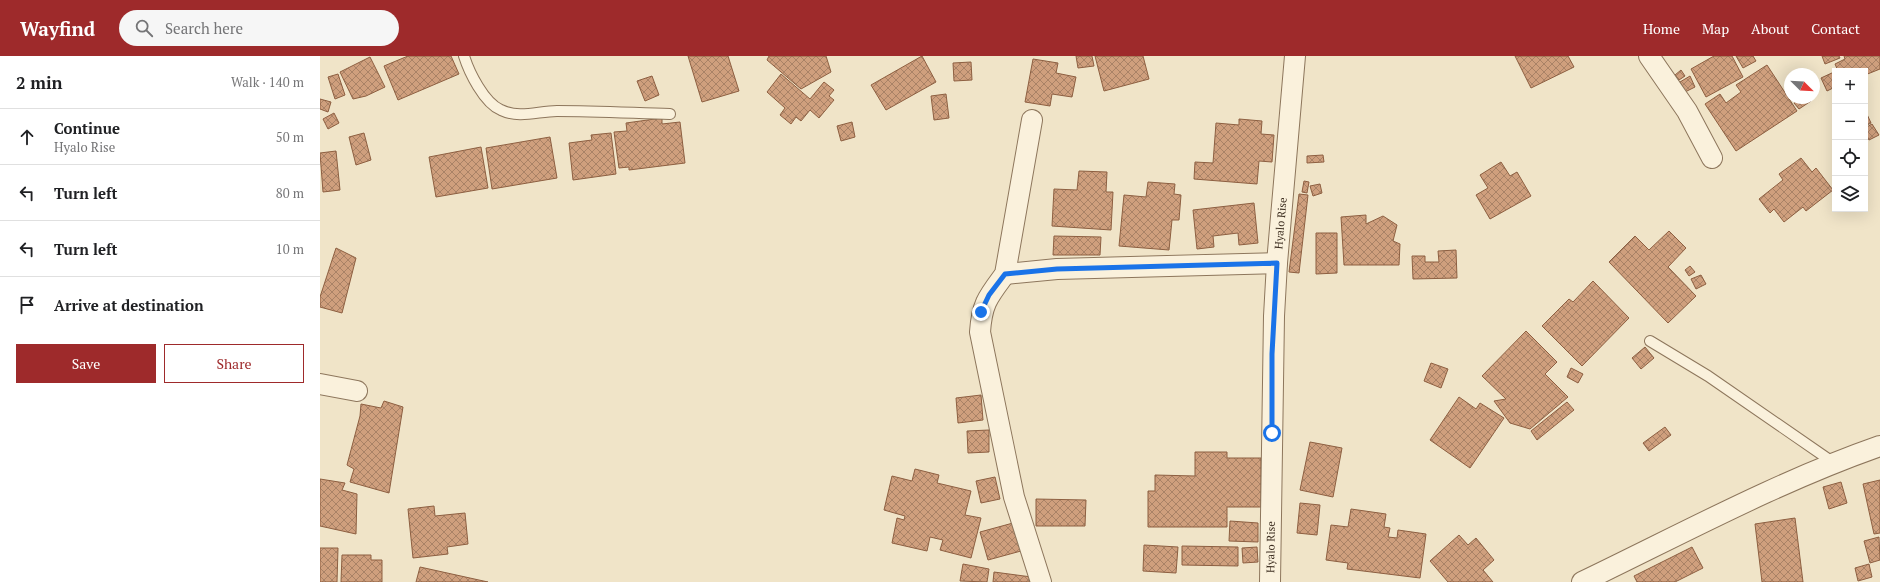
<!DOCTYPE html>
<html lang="en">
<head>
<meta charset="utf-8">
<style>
  body { margin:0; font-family:"PT Serif",serif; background:#f6f6f6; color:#202124 }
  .controls { position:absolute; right:12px; top:12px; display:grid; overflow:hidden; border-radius:0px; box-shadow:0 4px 16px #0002 }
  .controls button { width:36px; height:36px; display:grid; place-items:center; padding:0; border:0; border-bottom:1px solid #e0e0e0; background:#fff; color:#202124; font:20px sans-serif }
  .compass { position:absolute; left:1464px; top:12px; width:36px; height:36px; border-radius:50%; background:#fff; box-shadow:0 4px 16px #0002; rotate:114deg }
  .stop { position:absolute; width:12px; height:12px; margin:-9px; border:3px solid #1a73e8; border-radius:50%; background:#fff }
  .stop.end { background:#1a73e8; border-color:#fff; box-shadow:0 1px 4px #0008 }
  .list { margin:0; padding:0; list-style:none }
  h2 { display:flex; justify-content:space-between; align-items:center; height:52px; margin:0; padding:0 16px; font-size:17px }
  h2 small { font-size:13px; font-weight:400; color:#757577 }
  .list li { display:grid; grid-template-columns:26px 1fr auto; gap:12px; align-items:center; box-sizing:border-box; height:56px; padding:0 16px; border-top:1px solid #e0e0e0 }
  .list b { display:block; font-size:15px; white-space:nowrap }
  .list p { margin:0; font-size:13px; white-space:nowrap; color:#757577 }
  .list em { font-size:13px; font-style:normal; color:#757577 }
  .actions { display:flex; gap:8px; padding:12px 16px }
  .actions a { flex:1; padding:9px 0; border:1px solid #9e2a2b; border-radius:0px; text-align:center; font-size:14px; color:#9e2a2b }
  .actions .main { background:#9e2a2b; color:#fff }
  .icon { flex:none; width:22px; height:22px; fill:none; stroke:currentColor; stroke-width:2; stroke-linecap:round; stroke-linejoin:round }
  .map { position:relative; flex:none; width:1560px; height:526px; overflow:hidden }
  header { display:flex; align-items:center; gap:24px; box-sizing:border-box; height:56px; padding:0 20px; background:#9e2a2b; color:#fff }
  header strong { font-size:19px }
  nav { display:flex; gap:22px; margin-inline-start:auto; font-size:14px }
  .search { width:280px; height:36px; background:#f6f6f6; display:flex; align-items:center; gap:10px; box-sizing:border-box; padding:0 14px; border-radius:22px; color:#757577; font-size:15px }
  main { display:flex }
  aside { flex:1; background:#fff }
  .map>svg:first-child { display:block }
  .building { fill:url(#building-cross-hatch); stroke:#8d5f41 }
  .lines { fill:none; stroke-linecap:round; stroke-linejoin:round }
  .service-casing { stroke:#8d765c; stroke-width:12 }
  .minor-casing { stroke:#8d765c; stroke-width:22 }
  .service { stroke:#faf1dc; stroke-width:10 }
  .minor { stroke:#faf1dc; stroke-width:20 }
  .route { stroke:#1a73e8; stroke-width:5 }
  .labels { text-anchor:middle; stroke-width:4; stroke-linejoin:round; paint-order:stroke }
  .street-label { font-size:11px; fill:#3d2e20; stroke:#f7eed8 }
</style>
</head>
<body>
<header>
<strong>Wayfind</strong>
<div class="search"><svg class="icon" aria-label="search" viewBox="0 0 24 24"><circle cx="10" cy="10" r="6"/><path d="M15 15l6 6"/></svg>Search here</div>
<nav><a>Home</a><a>Map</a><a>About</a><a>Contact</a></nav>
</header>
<main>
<aside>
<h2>2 min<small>Walk · 140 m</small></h2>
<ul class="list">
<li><svg class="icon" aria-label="ahead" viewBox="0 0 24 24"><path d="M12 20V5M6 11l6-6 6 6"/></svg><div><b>Continue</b><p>Hyalo Rise</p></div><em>50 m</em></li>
<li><svg class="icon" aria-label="left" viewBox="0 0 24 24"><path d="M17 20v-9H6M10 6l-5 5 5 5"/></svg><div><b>Turn left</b></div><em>80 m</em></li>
<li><svg class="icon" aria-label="left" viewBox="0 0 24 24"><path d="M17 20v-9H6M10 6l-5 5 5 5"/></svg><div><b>Turn left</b></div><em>10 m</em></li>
<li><svg class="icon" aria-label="arrive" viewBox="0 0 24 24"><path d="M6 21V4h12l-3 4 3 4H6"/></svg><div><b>Arrive at destination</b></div></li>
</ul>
<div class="actions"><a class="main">Save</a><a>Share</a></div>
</aside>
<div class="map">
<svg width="1560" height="526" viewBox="0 0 1560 526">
  <defs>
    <pattern id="building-cross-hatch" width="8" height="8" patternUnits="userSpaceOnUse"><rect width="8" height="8" fill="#cf9f7d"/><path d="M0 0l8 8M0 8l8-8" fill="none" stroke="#a98266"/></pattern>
  </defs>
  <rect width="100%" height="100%" fill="#f0e4c8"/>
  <g class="building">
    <polygon points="88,0 131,0 139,18 78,44 64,10"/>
    <polygon points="368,0 408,0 419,35 382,46"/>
    <polygon points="449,0 506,0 511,16 481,33 447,4"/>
    <polygon points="602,0 616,26 566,54 551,29"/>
    <polygon points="756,0 772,0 774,10 758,12"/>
    <polygon points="775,0 823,0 829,23 784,35"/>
    <polygon points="1195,0 1248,0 1254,11 1211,32"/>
    <polygon points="1394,0 1412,0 1423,21 1386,41 1371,13"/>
    <polygon points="1416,0 1433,0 1436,5 1423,12"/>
    <polygon points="1502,0 1519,0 1520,2 1505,8"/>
    <polygon points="1524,0 1560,0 1560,13 1545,19 1545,15 1518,15 1515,8 1525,3"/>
    <polygon points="50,1 65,31 46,40 33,43 20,16"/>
    <polygon points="713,3 738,7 736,17 756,21 752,41 732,38 730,50 705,46"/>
    <polygon points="651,6 652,24 634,25 633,7"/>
    <polygon points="1447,9 1477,55 1416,95 1385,48 1400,38 1406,47 1421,36 1416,29"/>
    <polygon points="1361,14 1365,20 1359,24 1355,19"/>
    <polygon points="1514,16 1515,31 1507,35 1501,22"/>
    <polygon points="18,18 25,39 15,43 8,21"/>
    <polygon points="461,18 490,43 504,26 514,34 509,40 514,44 499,62 490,54 481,65 476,61 471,68 460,59 465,52 447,36"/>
    <polygon points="332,20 339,39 325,45 317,25"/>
    <polygon points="1370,20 1375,31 1365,36 1360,26"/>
    <polygon points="626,38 629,62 614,64 611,40"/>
    <polygon points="1481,42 1489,42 1491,45 1479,53 1474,47"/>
    <polygon points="0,43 11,46 8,56 0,53"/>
    <polygon points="1545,54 1551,67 1545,70"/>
    <polygon points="14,57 19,67 8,73 3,63"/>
    <polygon points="342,62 342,68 360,66 365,107 309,114 309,111 299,112 294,76 307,75 306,67"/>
    <polygon points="919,63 942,65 941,78 954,79 952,106 939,105 937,128 874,123 875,106 893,107 896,67 919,69"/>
    <polygon points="532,66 535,81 521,85 517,70"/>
    <polygon points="1552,68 1559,79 1549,84 1545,76 1545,72"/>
    <polygon points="44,77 51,104 36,109 29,81"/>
    <polygon points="291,77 296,118 253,124 249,87 272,84 271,79"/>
    <polygon points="230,81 237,122 172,133 166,92"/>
    <polygon points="161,91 168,132 116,141 109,101"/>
    <polygon points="16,95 20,134 3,136 0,97"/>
    <polygon points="1003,99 1004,106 987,107 987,100"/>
    <polygon points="1481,102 1492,116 1496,112 1513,134 1486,155 1483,151 1464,166 1454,153 1450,157 1439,143 1463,124 1459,118"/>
    <polygon points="1181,106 1190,120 1197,116 1211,140 1170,163 1156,139 1168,132 1160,119"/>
    <polygon points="759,115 787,116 786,136 793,136 791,174 732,170 734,133 757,134"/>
    <polygon points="984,125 989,126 987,137 982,136"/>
    <polygon points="828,126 855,128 854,138 861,139 859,164 852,164 849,194 799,190 804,139 826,141"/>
    <polygon points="1000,128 1002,137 993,140 990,130"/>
    <polygon points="979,138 988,139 979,217 969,216"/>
    <polygon points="934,147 938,187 919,189 918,177 893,180 894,191 877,193 873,154"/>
    <polygon points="1046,159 1046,168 1063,160 1077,169 1073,185 1080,188 1079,209 1024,209 1021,161"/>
    <polygon points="1349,175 1366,192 1348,211 1376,240 1348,267 1289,206 1315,180 1329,194"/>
    <polygon points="996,177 1017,177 1017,217 996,218"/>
    <polygon points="734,180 781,181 780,199 733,199"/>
    <polygon points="16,192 36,202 22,257 0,251 0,241"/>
    <polygon points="1136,194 1137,222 1093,223 1092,200 1105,200 1105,206 1119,206 1118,195"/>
    <polygon points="1370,210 1375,216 1369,220 1365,214"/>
    <polygon points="1381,219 1386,228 1376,233 1371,223"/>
    <polygon points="1273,225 1309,262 1262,310 1222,270 1249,243 1253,246"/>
    <polygon points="1206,275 1237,306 1225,318 1248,341 1210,373 1190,367 1174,345 1186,343 1162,320"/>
    <polygon points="1325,291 1334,302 1321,313 1312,302"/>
    <polygon points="1111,307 1128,313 1121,332 1104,325"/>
    <polygon points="1251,312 1263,318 1258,327 1247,321"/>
    <polygon points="661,339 663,364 638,367 636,342"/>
    <polygon points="1139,341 1156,353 1160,347 1184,362 1150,412 1110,384"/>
    <polygon points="64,345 83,351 69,437 30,426 34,413 27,409 40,360 41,348 61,352"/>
    <polygon points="1247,346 1254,354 1217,384 1211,375"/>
    <polygon points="1345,371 1351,379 1329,395 1323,387"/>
    <polygon points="669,374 669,396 648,397 647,375"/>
    <polygon points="990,386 1022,392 1013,441 980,434"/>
    <polygon points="875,396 907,396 907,402 941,402 941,451 907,451 907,471 828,471 828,435 835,435 835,419 875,420"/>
    <polygon points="595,413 619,419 617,427 651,435 645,459 661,462 651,502 620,494 623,484 610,481 607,495 572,487 577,462 584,464 585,460 564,454 572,420 592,425"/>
    <polygon points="675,421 680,443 661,447 656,425"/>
    <polygon points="0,423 25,427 22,434 37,438 36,478 0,470"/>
    <polygon points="1560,424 1560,477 1554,478 1543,428"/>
    <polygon points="1521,426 1527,447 1509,453 1503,431"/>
    <polygon points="716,443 766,444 765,470 716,470"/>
    <polygon points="980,447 1000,449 997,479 977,477"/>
    <polygon points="114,450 115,460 145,457 148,488 127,491 128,498 93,502 88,453"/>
    <polygon points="1031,453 1066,458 1064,471 1070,472 1068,481 1077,482 1078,474 1106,478 1100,522 1027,513 1028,507 1006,504 1011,469 1028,471"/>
    <polygon points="1475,462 1483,526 1442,526 1435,468"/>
    <polygon points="910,465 938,467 938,486 909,485"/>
    <polygon points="693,467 701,495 668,504 660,476"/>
    <polygon points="1139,479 1148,489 1156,482 1174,504 1163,514 1173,526 1128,526 1110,505"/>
    <polygon points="1559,481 1560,504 1550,507 1544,485"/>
    <polygon points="824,489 858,491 856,517 823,515"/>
    <polygon points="862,490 918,491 918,510 862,509"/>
    <polygon points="937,491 938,506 923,507 922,492"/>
    <polygon points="1372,491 1383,512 1355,526 1317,526 1314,520"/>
    <polygon points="0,492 18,492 17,526 0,526"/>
    <polygon points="22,499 51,499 51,504 62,504 62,526 21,526"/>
    <polygon points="643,508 669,513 667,526 640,525"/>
    <polygon points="1549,508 1552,521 1538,525 1535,512"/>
    <polygon points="100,511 168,526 96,526"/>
    <polygon points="674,516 719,522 718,526 673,526"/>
  </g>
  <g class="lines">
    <defs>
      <g id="service">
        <path d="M 144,0 C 149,16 164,47 181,54 C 200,63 218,55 237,55 C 275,55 313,57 350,58"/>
        <polyline points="1330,285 1388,320 1514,407"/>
      </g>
      <g id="minor">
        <polyline points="1329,0 1367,55 1392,102"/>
        <path d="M 712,64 L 685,218 C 668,241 662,247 660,276 L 694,441 L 721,526"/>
        <polyline points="685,218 737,213 957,207"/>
        <polyline points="0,328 37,335"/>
        <path id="s1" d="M 950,526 L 954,260 L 957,207 L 975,0"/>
        <path d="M 1262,526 C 1360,479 1457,426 1560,390"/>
      </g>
    </defs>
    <use href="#service" class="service-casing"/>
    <use href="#minor" class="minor-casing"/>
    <use href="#service" class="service"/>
    <use href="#minor" class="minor"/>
  </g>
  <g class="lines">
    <polyline class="route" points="661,256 669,239 685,218 737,213 957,207 952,298 952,377"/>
  </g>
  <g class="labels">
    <g class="street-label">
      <text dy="4" stroke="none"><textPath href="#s1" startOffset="359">Hyalo Rise</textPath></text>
      <text dy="4" stroke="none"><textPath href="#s1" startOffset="35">Hyalo Rise</textPath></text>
    </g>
  </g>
</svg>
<div class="controls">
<button>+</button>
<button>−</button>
<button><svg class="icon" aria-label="locate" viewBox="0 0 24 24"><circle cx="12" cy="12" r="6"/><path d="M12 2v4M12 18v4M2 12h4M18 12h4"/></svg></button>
<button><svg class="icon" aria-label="layers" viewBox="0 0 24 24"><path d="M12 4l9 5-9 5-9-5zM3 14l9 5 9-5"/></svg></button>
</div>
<svg class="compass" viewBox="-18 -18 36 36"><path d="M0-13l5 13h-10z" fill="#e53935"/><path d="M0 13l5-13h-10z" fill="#757577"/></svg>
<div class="stop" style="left:952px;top:377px"></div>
<div class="stop end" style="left:661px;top:256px"></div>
</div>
</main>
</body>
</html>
